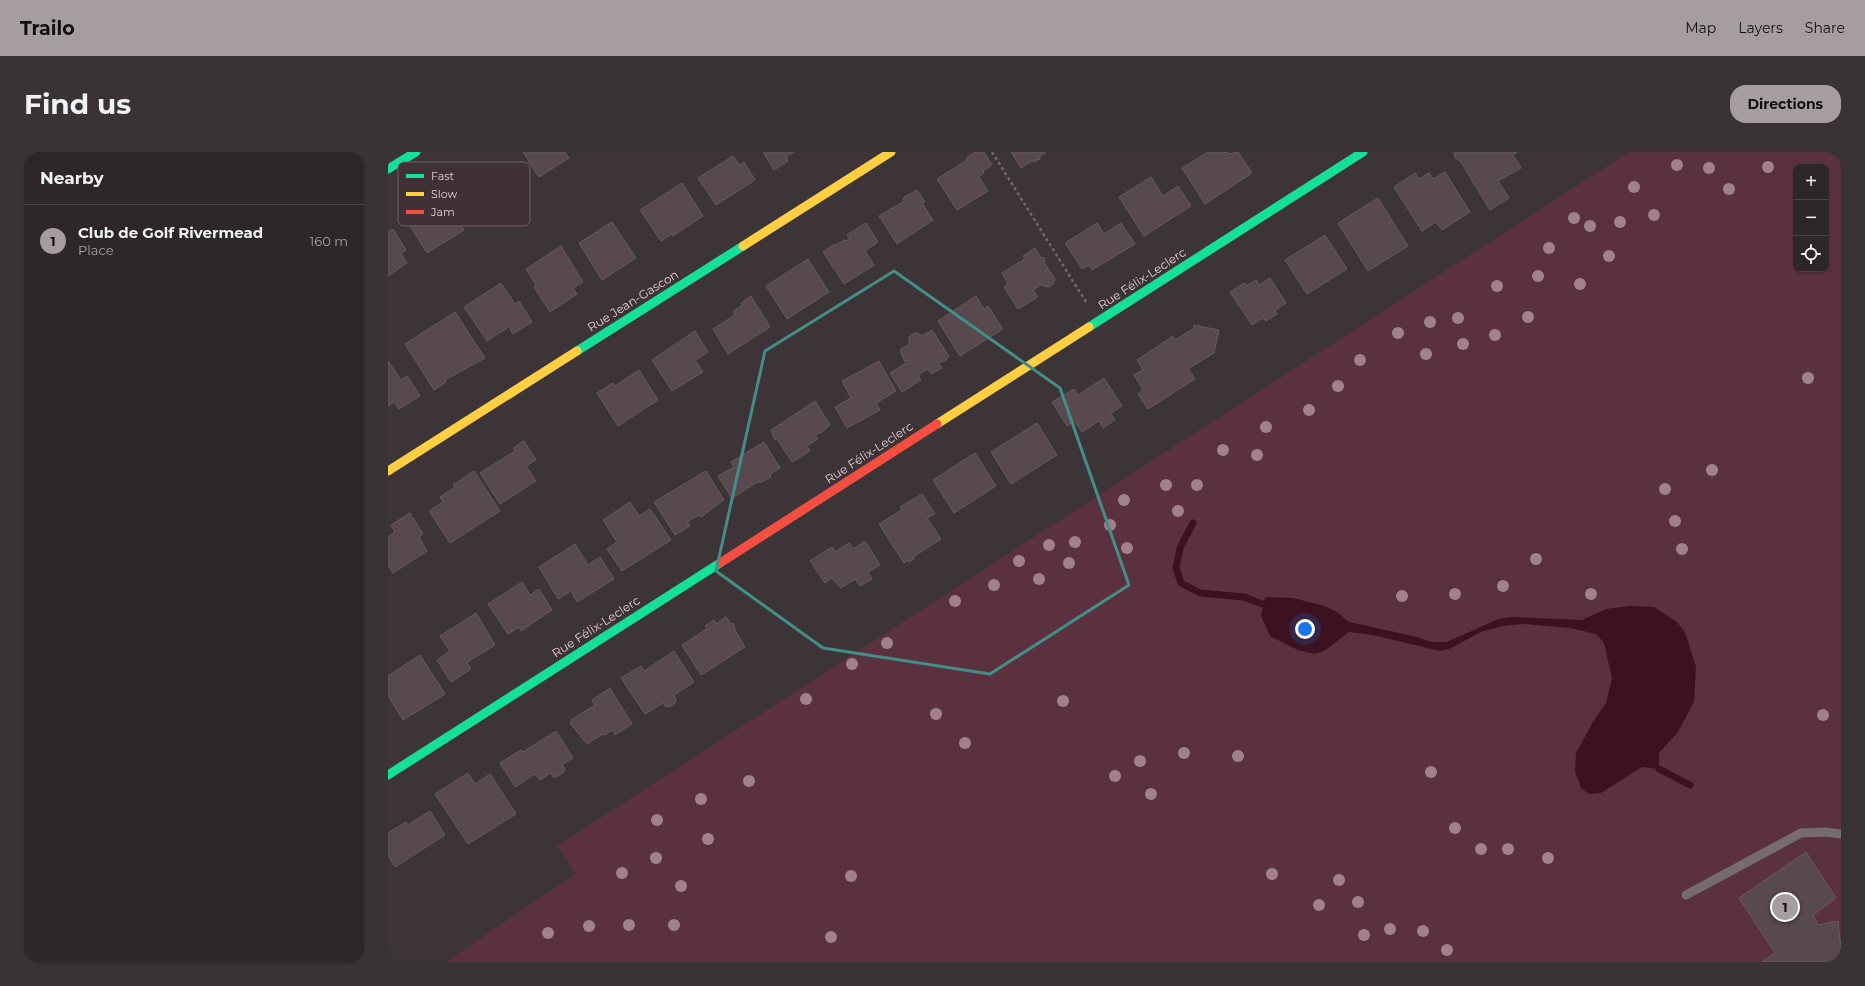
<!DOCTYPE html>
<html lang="en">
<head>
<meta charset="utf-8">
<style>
  body { margin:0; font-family:Montserrat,sans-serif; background:#393334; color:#f1f3f6 }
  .controls { position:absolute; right:12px; top:12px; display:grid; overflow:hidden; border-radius:8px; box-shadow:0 1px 3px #0004 }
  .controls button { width:36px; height:36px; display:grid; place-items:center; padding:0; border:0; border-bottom:1px solid #484445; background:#2d2728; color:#f1f3f6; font:20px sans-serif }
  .you { position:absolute; left:917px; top:477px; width:14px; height:14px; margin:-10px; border:3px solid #fff; border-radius:50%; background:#1a73e8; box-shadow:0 0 0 6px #1a73e833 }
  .badge { display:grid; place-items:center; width:26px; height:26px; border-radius:50%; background:#a69d9f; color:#111; font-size:13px; font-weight:700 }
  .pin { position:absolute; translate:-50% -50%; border:2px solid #fff; box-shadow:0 1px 4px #0006 }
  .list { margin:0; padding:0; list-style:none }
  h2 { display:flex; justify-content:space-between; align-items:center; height:52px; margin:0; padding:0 16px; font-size:17px }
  h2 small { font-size:13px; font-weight:400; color:#a7a5a8 }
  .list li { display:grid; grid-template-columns:26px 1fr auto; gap:12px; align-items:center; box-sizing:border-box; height:72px; padding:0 16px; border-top:1px solid #484445 }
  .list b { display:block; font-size:15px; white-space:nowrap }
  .list p { margin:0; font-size:13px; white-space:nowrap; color:#a7a5a8 }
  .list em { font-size:13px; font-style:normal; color:#a7a5a8 }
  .icon { flex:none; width:22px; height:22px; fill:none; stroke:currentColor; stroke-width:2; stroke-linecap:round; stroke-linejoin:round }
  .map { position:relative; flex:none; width:1453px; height:810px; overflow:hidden; border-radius:16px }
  header { display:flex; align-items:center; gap:24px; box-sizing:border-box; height:56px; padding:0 20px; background:#a69d9f; color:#111 }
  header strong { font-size:19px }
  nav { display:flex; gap:22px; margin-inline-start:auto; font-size:14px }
  .intro { display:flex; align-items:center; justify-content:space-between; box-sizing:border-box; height:96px; padding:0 24px }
  h1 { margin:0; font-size:28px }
  .button { padding:10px 18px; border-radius:16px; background:#a69d9f; color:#111; font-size:14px; font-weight:700 }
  main { display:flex; gap:24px; padding:0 24px }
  aside { flex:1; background:#2d2728; border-radius:16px; box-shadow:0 1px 3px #0004 }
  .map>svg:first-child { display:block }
  .green { fill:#5c313f; fill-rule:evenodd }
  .water { fill:#3c1221 }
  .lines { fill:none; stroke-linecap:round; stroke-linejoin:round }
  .stream { stroke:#3c1221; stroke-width:7 }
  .building { fill:#57494d; stroke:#645d5e }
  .path { stroke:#716a6c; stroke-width:2.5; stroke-dasharray:3 3; stroke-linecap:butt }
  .lane { stroke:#766c6f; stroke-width:9 }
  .fast { stroke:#16e098; stroke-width:9 }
  .slow { stroke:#ffcf43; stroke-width:9 }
  .jam { stroke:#f24e42; stroke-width:9 }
  .tree { fill:#a2828a }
  .marked { fill:none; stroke:#438e88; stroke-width:3; stroke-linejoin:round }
  .labels { text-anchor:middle; stroke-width:3; stroke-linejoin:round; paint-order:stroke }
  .street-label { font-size:12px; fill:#dfd5d7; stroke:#403135 }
  .key { fill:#403135; stroke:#706266; stroke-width:1 }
  .key-label { font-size:11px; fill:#dfd5d7 }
</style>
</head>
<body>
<header>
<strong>Trailo</strong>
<nav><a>Map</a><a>Layers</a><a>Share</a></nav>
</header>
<div class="intro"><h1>Find us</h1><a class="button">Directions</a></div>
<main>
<aside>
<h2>Nearby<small></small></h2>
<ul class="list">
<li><span class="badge">1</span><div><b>Club de Golf Rivermead</b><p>Place</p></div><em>160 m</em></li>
</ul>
</aside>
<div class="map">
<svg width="1453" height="810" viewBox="0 0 1453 810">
  <rect width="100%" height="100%" fill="#3c3436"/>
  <path class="green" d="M 1241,0 L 1453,0 L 1453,810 L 58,810 L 187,722 L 169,694 ZM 1408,15 L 1438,15 L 1438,117 L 1408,117 Z"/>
  <polygon class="water" points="877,445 905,446 937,454 949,460 961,470 1025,484 1044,490 1059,490 1110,467 1124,465 1194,468 1218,457 1242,454 1266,455 1289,470 1297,480 1308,515 1306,550 1290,580 1271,601 1271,617 1254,615 1213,641 1201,642 1193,636 1187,619 1188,601 1205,570 1218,551 1224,526 1216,491 1208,482 1182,476 1135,472 1114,474 1093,480 1061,497 1052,499 985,483 961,480 936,499 927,502 910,498 882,484 873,464"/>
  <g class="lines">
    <g class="stream">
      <polyline points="805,371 792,396 788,416 793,431 812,441 856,445 877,453"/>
      <polyline points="1271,617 1302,633"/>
    </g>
  </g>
  <g class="building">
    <polygon points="135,0 177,0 181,6 151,25"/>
    <polygon points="375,0 406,0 398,5 400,9 386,18"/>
    <polygon points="587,0 596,0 604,13 595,19 596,21 591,25 600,39 569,58 549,27 579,8 578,6"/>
    <polygon points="623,0 658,0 652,4 652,7 646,10 644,9 633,16"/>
    <polygon points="820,0 840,0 841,2 850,0 864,21 817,52 794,16"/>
    <polygon points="1066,0 1129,0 1125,3 1133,16 1110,29 1121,46 1102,58 1073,10 1067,6"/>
    <polygon points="345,4 351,13 356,10 367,28 328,53 310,26"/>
    <polygon points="1057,20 1082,60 1054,78 1048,70 1034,79 1006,35 1027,21 1031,27 1041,21 1045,27"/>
    <polygon points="763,25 775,44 790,34 803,54 756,84 731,45"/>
    <polygon points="294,31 315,64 285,84 284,82 273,89 252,58"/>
    <polygon points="529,38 537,50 534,51 545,68 509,92 491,64 516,49 515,46"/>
    <polygon points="60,39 73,59 66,62 76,78 39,101 17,66 18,60 24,57 27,59 41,51 40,45 48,40 53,43"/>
    <polygon points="990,46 1020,94 980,119 950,71"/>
    <polygon points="224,70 248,106 214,128 191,91"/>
    <polygon points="478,71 490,90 477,99 486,113 456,132 435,100 447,92 448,93 457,88 458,89 462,87 459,83"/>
    <polygon points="709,71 716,82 733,71 747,92 704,118 701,113 694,117 677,91"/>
    <polygon points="5,77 18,98 13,102 19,111 0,124 0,80"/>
    <polygon points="937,83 959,117 919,142 897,108"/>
    <polygon points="173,94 195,130 185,136 189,142 162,160 146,135 148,133 138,117"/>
    <polygon points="647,96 653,106 655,105 657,109 656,110 667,127 665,132 661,135 655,134 654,132 645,138 650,145 630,157 616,135 620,132 614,121 637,107 635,104"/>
    <polygon points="420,107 441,140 399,167 378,134"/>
    <polygon points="882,126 898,151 887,158 889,162 878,169 875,166 864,173 842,140 856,131 858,134 868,128 871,133"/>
    <polygon points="113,131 127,152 131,149 144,170 125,182 121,175 99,189 76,155"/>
    <polygon points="363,144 382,175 340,202 325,177 347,163 345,159 354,154 353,151"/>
    <polygon points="588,144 596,157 600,154 615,177 572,204 550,169"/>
    <polygon points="67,160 97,206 57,228 58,230 46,238 17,192"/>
    <polygon points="806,173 831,178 826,201 800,217 807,227 760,257 750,242 755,238 746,223 755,218 749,208 785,184 787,188 805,177"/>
    <polygon points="544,178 561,204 558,208 550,211 554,216 543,222 540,217 530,223 533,228 514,240 502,221 520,210 519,208 517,210 512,198 521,192 521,185 528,180 534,184"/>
    <polygon points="307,179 320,200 307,208 315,220 284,239 264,208"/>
    <polygon points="0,209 13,228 19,224 32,244 11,257 6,250 0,254"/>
    <polygon points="491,209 508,239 488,251 492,258 459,276 447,255 463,246 454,229"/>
    <polygon points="251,218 270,248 230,274 209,241 225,231 227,234"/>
    <polygon points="716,226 734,254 723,261 727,268 715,276 711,269 694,280 686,269 679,274 664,250 686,237 690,243"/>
    <polygon points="427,249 442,273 434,280 427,283 430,287 419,294 422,299 404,310 389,287 387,288 383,278"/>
    <polygon points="649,271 669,303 623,332 603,300"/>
    <polygon points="136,289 148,308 138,314 148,329 112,352 92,321 127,299 125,296"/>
    <polygon points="376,290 392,316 382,322 383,325 372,331 371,329 344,346 330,324 346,315 343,310"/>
    <polygon points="587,301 608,334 566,361 545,328"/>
    <polygon points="86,319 112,359 62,391 41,359 55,350 52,345 67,335 65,333"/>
    <polygon points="318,319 336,348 313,365 311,363 299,370 302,374 287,383 266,350"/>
    <polygon points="534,342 547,362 539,366 553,387 525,405 526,407 521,410 520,408 516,411 491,372 514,358 512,355"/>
    <polygon points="242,350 251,364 262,357 283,388 234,419 219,397 229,390 215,368"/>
    <polygon points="22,361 35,382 31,385 39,399 5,421 0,413 0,385 7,380 3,373"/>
    <polygon points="477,389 492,413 480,420 484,427 472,434 467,427 453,436 444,426 437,431 422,409 444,395 447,400 461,391 465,397"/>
    <polygon points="187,392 200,413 212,405 226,427 189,450 183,439 170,447 151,415"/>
    <polygon points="134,430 142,443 151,437 164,458 133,479 131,475 120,482 100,452"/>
    <polygon points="88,461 107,493 79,510 83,517 63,530 49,508 62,499 52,484"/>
    <polygon points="338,465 343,472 345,471 347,475 346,476 357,495 313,523 294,493 319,477 317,474 326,468 328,472"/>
    <polygon points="286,499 306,530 286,543 288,547 287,551 282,555 277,554 275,551 257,562 233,526 253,514 256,519"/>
    <polygon points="32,503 57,542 15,568 0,544 0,524"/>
    <polygon points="222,536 244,572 227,583 225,578 216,583 215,582 199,592 182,571 185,569 183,568 207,553 204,548"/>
    <polygon points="168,579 185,606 174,613 177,617 175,621 168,625 165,625 163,621 152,628 147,622 127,635 112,611 133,598 135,600"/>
    <polygon points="80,621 87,632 102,622 128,662 80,692 47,642"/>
    <polygon points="42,659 57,683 7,715 0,704 0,681 18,670 20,673"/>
    <polygon points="1418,700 1448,746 1425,763 1430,773 1450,769 1452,789 1453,789 1453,810 1374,810 1387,801 1351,746"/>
  </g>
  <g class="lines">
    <polyline class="path" points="604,0 698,150"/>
    <polyline class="lane" points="1298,743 1413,681 1437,680 1453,682"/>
    <g class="fast">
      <polyline points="0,17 28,0"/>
      <polyline points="701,175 975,0"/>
      <polyline points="189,199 355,94"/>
      <polyline points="0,623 332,411"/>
    </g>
    <g class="slow">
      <polyline points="355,94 503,0"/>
      <polyline points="549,272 701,175"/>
      <polyline points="0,319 189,199"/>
    </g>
    <polyline class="jam" points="332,411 549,272"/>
  </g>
  <g class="tree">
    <circle cx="1289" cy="13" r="6"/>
    <circle cx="1380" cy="15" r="6"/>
    <circle cx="1321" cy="16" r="6"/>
    <circle cx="1246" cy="35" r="6"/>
    <circle cx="1341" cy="37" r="6"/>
    <circle cx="1266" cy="63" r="6"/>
    <circle cx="1186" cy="66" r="6"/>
    <circle cx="1232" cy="70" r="6"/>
    <circle cx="1202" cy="74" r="6"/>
    <circle cx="1161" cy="96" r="6"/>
    <circle cx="1221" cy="104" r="6"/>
    <circle cx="1150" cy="124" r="6"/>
    <circle cx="1192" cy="132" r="6"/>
    <circle cx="1109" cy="134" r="6"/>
    <circle cx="1140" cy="165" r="6"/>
    <circle cx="1070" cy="166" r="6"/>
    <circle cx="1042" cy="170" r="6"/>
    <circle cx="1010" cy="181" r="6"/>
    <circle cx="1107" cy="183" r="6"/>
    <circle cx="1075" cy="192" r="6"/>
    <circle cx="1038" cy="202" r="6"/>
    <circle cx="972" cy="208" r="6"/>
    <circle cx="1420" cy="226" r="6"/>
    <circle cx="950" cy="234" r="6"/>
    <circle cx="921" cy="258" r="6"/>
    <circle cx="878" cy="275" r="6"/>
    <circle cx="835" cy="298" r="6"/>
    <circle cx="869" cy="303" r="6"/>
    <circle cx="1324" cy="318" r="6"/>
    <circle cx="778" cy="333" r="6"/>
    <circle cx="809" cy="333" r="6"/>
    <circle cx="1277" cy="337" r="6"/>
    <circle cx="736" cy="348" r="6"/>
    <circle cx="790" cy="359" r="6"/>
    <circle cx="1287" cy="369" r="6"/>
    <circle cx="722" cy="373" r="6"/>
    <circle cx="687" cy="390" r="6"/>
    <circle cx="661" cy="393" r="6"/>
    <circle cx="739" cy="396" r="6"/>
    <circle cx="1294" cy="397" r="6"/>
    <circle cx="1148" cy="407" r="6"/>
    <circle cx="631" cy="409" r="6"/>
    <circle cx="681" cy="411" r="6"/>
    <circle cx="651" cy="427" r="6"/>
    <circle cx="606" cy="433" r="6"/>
    <circle cx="1115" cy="434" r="6"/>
    <circle cx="1067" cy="442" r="6"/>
    <circle cx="1203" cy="442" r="6"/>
    <circle cx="1014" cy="444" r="6"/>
    <circle cx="567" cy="449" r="6"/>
    <circle cx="499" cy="491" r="6"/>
    <circle cx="464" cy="512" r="6"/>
    <circle cx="418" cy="547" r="6"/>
    <circle cx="675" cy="549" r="6"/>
    <circle cx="548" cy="562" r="6"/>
    <circle cx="1435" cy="563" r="6"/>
    <circle cx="577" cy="591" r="6"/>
    <circle cx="796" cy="601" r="6"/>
    <circle cx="850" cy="604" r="6"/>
    <circle cx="752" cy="609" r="6"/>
    <circle cx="1043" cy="620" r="6"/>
    <circle cx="727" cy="624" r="6"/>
    <circle cx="361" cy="629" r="6"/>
    <circle cx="763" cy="642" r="6"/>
    <circle cx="313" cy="647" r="6"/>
    <circle cx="269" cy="668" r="6"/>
    <circle cx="1067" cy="676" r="6"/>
    <circle cx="320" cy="687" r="6"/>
    <circle cx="1093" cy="697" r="6"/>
    <circle cx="1120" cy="697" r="6"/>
    <circle cx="268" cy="706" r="6"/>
    <circle cx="1160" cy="706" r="6"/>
    <circle cx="234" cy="721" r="6"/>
    <circle cx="884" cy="722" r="6"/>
    <circle cx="463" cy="724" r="6"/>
    <circle cx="951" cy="728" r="6"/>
    <circle cx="293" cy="734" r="6"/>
    <circle cx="970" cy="750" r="6"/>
    <circle cx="931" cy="753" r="6"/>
    <circle cx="241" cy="773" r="6"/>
    <circle cx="286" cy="773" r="6"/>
    <circle cx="201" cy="774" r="6"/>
    <circle cx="1002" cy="777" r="6"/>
    <circle cx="1035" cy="779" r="6"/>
    <circle cx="160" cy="781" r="6"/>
    <circle cx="976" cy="783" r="6"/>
    <circle cx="443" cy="785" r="6"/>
    <circle cx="1059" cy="798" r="6"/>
  </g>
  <path class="marked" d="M 506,119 L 672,236 L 741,433 L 602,522 L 435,496 L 328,419 L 377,199 Z"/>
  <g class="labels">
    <g class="street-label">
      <text transform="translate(754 127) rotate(-33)" y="4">Rue Félix-Leclerc</text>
      <text transform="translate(245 149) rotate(-32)" y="4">Rue Jean-Gascon</text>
      <text transform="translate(481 301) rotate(-33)" y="4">Rue Félix-Leclerc</text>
      <text transform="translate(208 475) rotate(-33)" y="4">Rue Félix-Leclerc</text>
    </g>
  </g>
  <rect x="10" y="10" width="132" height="64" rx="6" class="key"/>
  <rect x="18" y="22" width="18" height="4" fill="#16e098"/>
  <rect x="18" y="40" width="18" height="4" fill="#ffcf43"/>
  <rect x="18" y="58" width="18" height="4" fill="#f24e42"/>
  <g class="key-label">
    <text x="43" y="28">Fast</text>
    <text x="43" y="46">Slow</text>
    <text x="43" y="64">Jam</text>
  </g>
</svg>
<div class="controls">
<button>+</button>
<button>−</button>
<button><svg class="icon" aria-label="locate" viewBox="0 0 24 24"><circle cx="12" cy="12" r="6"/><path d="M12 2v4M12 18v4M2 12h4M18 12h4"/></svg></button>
</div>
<div class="you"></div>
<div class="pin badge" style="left:1397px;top:755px">1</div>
</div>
</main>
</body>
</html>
